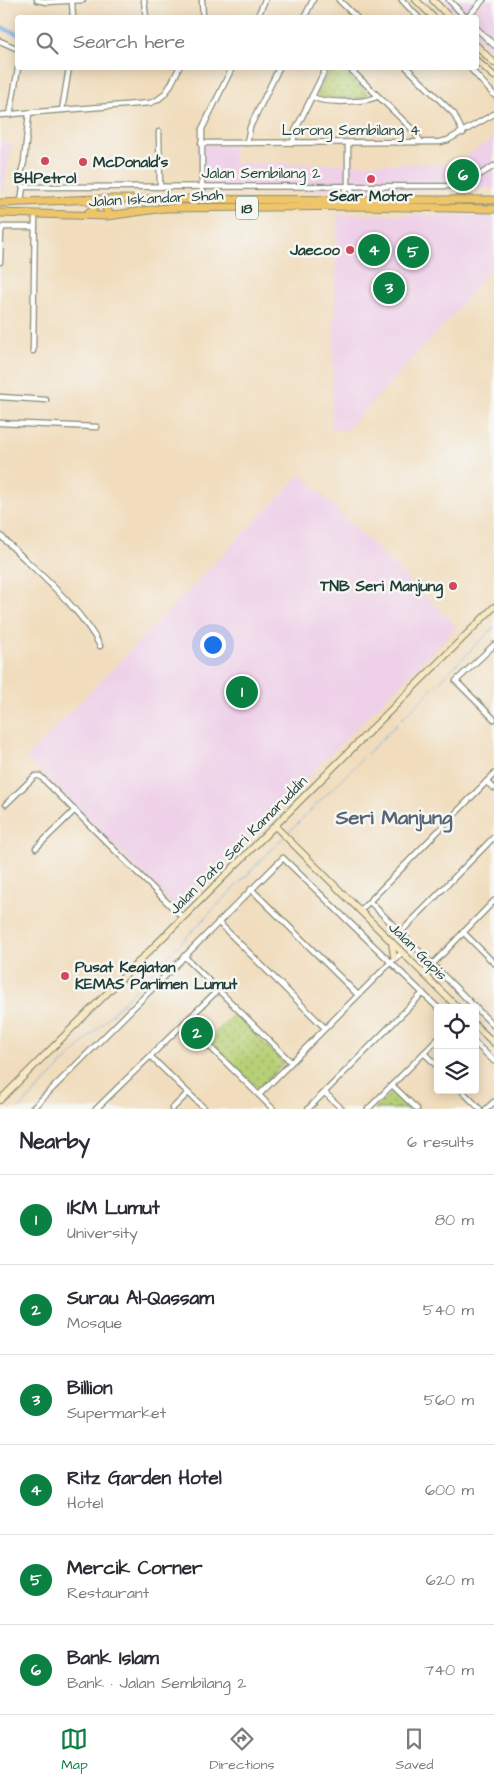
<!DOCTYPE html>
<html lang="en">
<head>
<meta charset="utf-8">
<style>
  body { margin:0; font-family:"Architects Daughter",sans-serif; background:#f7f7f7; color:#2b2b33 }
  .controls { position:absolute; right:15px; bottom:15px; display:grid; overflow:hidden; border-radius:5px; box-shadow:0 2px 12px #0003 }
  .controls button { width:45px; height:45px; display:grid; place-items:center; padding:0; border:0; border-bottom:1px solid #e1e1e2; background:#fff; color:#2b2b33; font:25px sans-serif }
  .you { position:absolute; left:212px; top:644px; width:18px; height:18px; margin:-12px; border:4px solid #fff; border-radius:50%; background:#1a73e8; box-shadow:0 0 0 8px #1a73e833 }
  .badge { display:grid; place-items:center; width:32px; height:32px; border-radius:50%; background:#0b8043; color:#fff; font-size:16px; font-weight:700 }
  .pin { position:absolute; translate:-50% -50%; border:2px solid #fff; box-shadow:0 1px 5px #0006 }
  .list { margin:0; padding:0; list-style:none }
  h2 { display:flex; justify-content:space-between; align-items:center; height:65px; margin:0; padding:0 20px; font-size:21px }
  h2 small { font-size:16px; font-weight:400; color:#7c7c81 }
  .list li { display:grid; grid-template-columns:32px 1fr auto; gap:15px; align-items:center; box-sizing:border-box; height:90px; padding:0 20px; border-top:1px solid #e1e1e2 }
  .list b { display:block; font-size:19px; white-space:nowrap }
  .list p { margin:0; font-size:16px; white-space:nowrap; color:#7c7c81 }
  .list em { font-size:16px; font-style:normal; color:#7c7c81 }
  .icon { flex:none; width:28px; height:28px; fill:none; stroke:currentColor; stroke-width:2; stroke-linecap:round; stroke-linejoin:round }
  .map { position:relative; flex:none; width:494px; height:1109px; overflow:hidden }
  .search { position:absolute; background:#fff; box-shadow:0 2px 12px #0003; left:15px; right:15px; top:15px; height:55px; display:flex; align-items:center; gap:12px; box-sizing:border-box; padding:0 18px; border-radius:5px; color:#7c7c81; font-size:19px }
  .sheet { height:605px; background:#fff }
  nav { display:flex; justify-content:space-around; align-items:center; box-sizing:border-box; height:70px; border-top:1px solid #e1e1e2; background:#fff; font-size:14px; color:#7c7c81 }
  nav a { display:grid; justify-items:center; gap:2px }
  nav .on { color:#0b8043 }
  .map>svg:first-child { display:block }
  .built { fill:#eed0e8 }
  .grass { fill:url(#grass-dots); stroke:#6b8655 }
  .lines { fill:none; stroke-linecap:round; stroke-linejoin:round }
  .stream { stroke:#6baade; stroke-width:1 }
  .canal { stroke:#6baade; stroke-width:5 }
  .street-casing { stroke:#888d78; stroke-width:7 }
  .secondary-casing { stroke:#888d78; stroke-width:8 }
  .primary-casing { stroke:#888d78; stroke-width:9 }
  .street { stroke:#fff; stroke-width:4.5 }
  .secondary { stroke:#f8e8c3; stroke-width:5.5 }
  .primary { stroke:#eec569; stroke-width:7 }
  .poi-dot { fill:#d1495b; stroke:#f6f6f2; stroke-width:2 }
  .labels { text-anchor:middle; stroke-width:5; stroke-linejoin:round; paint-order:stroke }
  .shield { fill:#f6f6f2; stroke:#60746d; stroke-width:1 }
  .shield-label { font-size:14px; font-weight:bold; fill:#1f3d34 }
  .street-label { font-size:15px; fill:#1f3d34; stroke:#f6f6f2 }
  .poi-label { font-size:15px; font-weight:bold; fill:#1f3d34; stroke:#f6f6f2; text-anchor:start }
  .district-label { font-size:20px; font-weight:bold; fill:#596576; stroke:#f6f6f2 }
</style>
</head>
<body>
<div class="map">
<svg width="494" height="1109" viewBox="0 0 494 1109">
  <defs>
    <pattern id="grass-dots" width="8" height="8" patternUnits="userSpaceOnUse" patternTransform="scale(1.25)"><rect width="8" height="8" fill="#b7d076"/><path d="M2 2h.1M6 6h.1" fill="none" stroke="#94aa62" stroke-width="1.8" stroke-linecap="round"/></pattern>
  </defs>
  <rect width="100%" height="100%" fill="#f6f6f2"/>
  <filter id="ink" filterUnits="userSpaceOnUse"><feTurbulence type="fractalNoise" baseFrequency=".02" numOctaves="2"/><feDisplacementMap in="SourceGraphic" scale="10" xChannelSelector="R" yChannelSelector="G"/><feConvolveMatrix kernelMatrix="1 2 1 2 8 2 1 2 1" color-interpolation-filters="sRGB"/></filter>
  <filter id="wash" filterUnits="userSpaceOnUse"><feTurbulence type="fractalNoise" baseFrequency=".0096" numOctaves="4" result="noise"/><feDisplacementMap in="SourceGraphic" scale="20" xChannelSelector="R" yChannelSelector="G"/><feGaussianBlur stdDeviation="1.12" result="paint"/><feColorMatrix in="noise" values="0 0 0 0 0 0 0 0 0 0 0 0 0 0 0 0 0 1.4 0 .05"/><feComposite in="paint" operator="in"/></filter>
  <g filter="url(#wash)">
    <rect width="100%" height="100%" fill="#f1ddbd"/>
    <g class="built">
      <polygon points="442,0 494,0 494,56 477,37 476,18 459,17"/>
      <polygon points="494,138 494,189 198,191 198,144 233,145 234,163 454,164"/>
      <polygon points="0,140 12,144 3,191 0,191"/>
      <polygon points="337,214 494,216 494,264 449,320 346,430 331,429"/>
      <polygon points="301,474 457,627 328,757 320,763 319,766 277,811 178,910 26,758"/>
    </g>
    <g class="grass">
      <polygon points="331,68 341,68 368,94 364,98 324,98 317,95"/>
      <polygon points="234,1014 284,1063 259,1089 208,1040"/>
      <polygon points="394,1090 413,1109 375,1109"/>
    </g>
    <g class="lines">
      <g class="stream">
        <polyline points="286,835 494,627"/>
        <polyline points="19,1109 283,838"/>
      </g>
      <polyline class="canal" points="0,27 18,34"/>
    </g>
  </g>
  <g filter="url(#ink)">
    <g class="lines">
      <defs>
        <g id="street">
          <polyline points="37,0 47,2 83,0"/>
          <polyline points="144,0 146,18"/>
          <polyline points="202,0 203,18"/>
          <polyline points="339,0 357,18"/>
          <polyline points="402,0 419,18"/>
          <polyline points="449,0 466,18"/>
          <polyline points="72,2 73,18"/>
          <polyline points="257,18 265,0"/>
          <polyline points="304,18 313,0"/>
          <polyline points="467,18 483,0"/>
          <polyline points="476,28 494,45"/>
          <polyline points="0,41 18,49"/>
          <polyline points="349,68 413,130 421,142"/>
          <polyline points="407,68 454,114 463,133"/>
          <polyline points="470,68 494,95"/>
          <path d="M 312,96 C 321,104 368,103 378,96"/>
          <polyline points="62,110 69,68"/>
          <polyline points="29,113 24,162 19,181 23,187 453,186 466,183 494,166"/>
          <path d="M 0,115 L 150,103 C 167,98 172,82 179,68"/>
          <polyline points="10,115 18,68"/>
          <polyline points="159,132 160,186"/>
          <polyline points="201,143 440,142 448,140 494,114"/>
          <polyline points="247,143 250,127 279,68"/>
          <polyline points="293,143 295,131 326,68"/>
          <polyline points="348,186 358,199"/>
          <polyline points="340,199 348,186 348,143"/>
          <polyline points="202,201 202,129 232,68"/>
          <polyline points="21,202 23,187"/>
          <polyline points="0,262 1,232 3,227 35,227"/>
          <polyline points="33,351 35,214"/>
          <polyline points="0,397 46,400"/>
          <polyline points="0,423 97,427"/>
          <path d="M 0,535 C 31,567 81,607 100,646"/>
          <polyline points="494,645 456,681 494,719"/>
          <polyline points="486,782 494,788"/>
          <polyline points="6,804 35,776 40,776 183,918"/>
          <polyline points="36,848 75,810"/>
          <polyline points="251,889 358,995"/>
          <polyline points="370,902 494,1026"/>
          <polyline points="360,911 494,774"/>
          <polyline points="218,922 325,1028"/>
          <polyline points="401,932 494,837"/>
          <polyline points="463,932 494,963"/>
          <polyline points="184,956 291,1062"/>
          <polyline points="423,974 494,901"/>
          <polyline points="475,1043 494,1061"/>
          <polyline points="207,1044 273,1109"/>
          <polyline points="424,1053 438,1067"/>
          <polyline points="151,1057 205,1109"/>
          <polyline points="392,1085 417,1109"/>
          <polyline points="461,1090 480,1109"/>
          <polyline points="325,1093 342,1109"/>
          <polyline points="259,1095 393,960 402,953"/>
          <polyline points="32,1109 283,858 438,1008"/>
          <polyline points="96,1109 218,990"/>
          <polyline points="172,1109 188,1093"/>
          <polyline points="308,1109 423,993"/>
          <polyline points="368,1109 438,1039"/>
          <polyline points="486,1109 494,1102"/>
        </g>
        <g id="secondary">
          <polyline points="416,0 434,18"/>
          <polyline points="433,0 450,18"/>
          <polyline points="476,45 494,63"/>
          <polyline points="476,60 494,76"/>
          <polyline points="275,826 458,1008"/>
          <polyline points="392,944 394,957"/>
          <polyline points="475,1025 494,1043"/>
          <polyline points="0,1100 494,607"/>
        </g>
        <g id="primary">
          <polyline points="114,199 105,205 108,213 115,215"/>
          <polyline points="85,200 91,203 94,208 86,215"/>
          <polyline points="0,203 96,199 494,200"/>
          <polyline points="0,213 107,216 165,208 361,206 494,209"/>
        </g>
      </defs>
      <use href="#street" class="street-casing"/>
      <use href="#secondary" class="secondary-casing"/>
      <use href="#primary" class="primary-casing"/>
      <use href="#street" class="street"/>
      <use href="#secondary" class="secondary"/>
      <use href="#primary" class="primary"/>
    </g>
  </g>
  <g class="poi-dot">
    <circle cx="45" cy="161" r="5"/>
    <circle cx="83" cy="162" r="5"/>
    <circle cx="371" cy="179" r="5"/>
    <circle cx="350" cy="250" r="5"/>
    <circle cx="453" cy="586" r="5"/>
    <circle cx="65" cy="976" r="5"/>
  </g>
  <g class="labels">
    <rect class="shield" x="236" y="196.5" width="22" height="23" rx="4"/>
    <g class="shield-label">
      <text x="247" y="213">18</text>
    </g>
    <g class="street-label">
      <text x="351" y="135">Lorong Sembilang 4</text>
      <text x="261" y="178">Jalan Sembilang 2</text>
      <text transform="translate(156 198) rotate(-3)" y="5">Jalan Iskandar Shah</text>
      <text transform="translate(238 845) rotate(-45)" y="5">Jalan Dato Seri Kamaruddin</text>
      <text transform="translate(418 951) rotate(45)" y="5">Jalan Gapis</text>
    </g>
    <g class="poi-label">
      <text x="93" y="167">McDonald's</text>
      <text x="45" y="183" text-anchor="middle">BHPetrol</text>
      <text x="371" y="201" text-anchor="middle">Sear Motor</text>
      <text x="340" y="255" text-anchor="end">Jaecoo</text>
      <text x="443" y="591" text-anchor="end">TNB Seri Manjung</text>
      <text x="75" y="972">Pusat Kegiatan<tspan x="75" dy="17">KEMAS Parlimen Lumut</tspan></text>
    </g>
    <g class="district-label">
      <text x="394" y="824">Seri Manjung</text>
    </g>
  </g>
</svg>
<div class="controls">
<button><svg class="icon" aria-label="locate" viewBox="0 0 24 24"><circle cx="12" cy="12" r="6"/><path d="M12 2v4M12 18v4M2 12h4M18 12h4"/></svg></button>
<button><svg class="icon" aria-label="layers" viewBox="0 0 24 24"><path d="M12 4l9 5-9 5-9-5zM3 14l9 5 9-5"/></svg></button>
</div>
<div class="you"></div>
<div class="pin badge" style="left:242px;top:692px">1</div>
<div class="pin badge" style="left:197px;top:1033px">2</div>
<div class="pin badge" style="left:389px;top:288px">3</div>
<div class="pin badge" style="left:374px;top:250px">4</div>
<div class="pin badge" style="left:413px;top:252px">5</div>
<div class="pin badge" style="left:463px;top:175px">6</div>
<div class="search"><svg class="icon" aria-label="search" viewBox="0 0 24 24"><circle cx="10" cy="10" r="6"/><path d="M15 15l6 6"/></svg>Search here</div>
</div>
<section class="sheet">
<h2>Nearby<small>6 results</small></h2>
<ul class="list">
<li><span class="badge">1</span><div><b>IKM Lumut</b><p>University</p></div><em>80 m</em></li>
<li><span class="badge">2</span><div><b>Surau Al-Qassam</b><p>Mosque</p></div><em>540 m</em></li>
<li><span class="badge">3</span><div><b>Billion</b><p>Supermarket</p></div><em>560 m</em></li>
<li><span class="badge">4</span><div><b>Ritz Garden Hotel</b><p>Hotel</p></div><em>600 m</em></li>
<li><span class="badge">5</span><div><b>Mercik Corner</b><p>Restaurant</p></div><em>620 m</em></li>
<li><span class="badge">6</span><div><b>Bank Islam</b><p>Bank · Jalan Sembilang 2</p></div><em>740 m</em></li>
</ul>
</section>
<nav>
<a class="on"><svg class="icon" aria-label="map" viewBox="0 0 24 24"><path d="M3 6l6-2 6 2 6-2v14l-6 2-6-2-6 2zM9 4v14M15 6v14"/></svg>Map</a>
<a><svg class="icon" aria-label="directions" viewBox="0 0 24 24"><path d="M12 3l9 9-9 9-9-9zM9 14v-3h6M13 9l2 2-2 2"/></svg>Directions</a>
<a><svg class="icon" aria-label="saved" viewBox="0 0 24 24"><path d="M7 4h10v16l-5-4-5 4z"/></svg>Saved</a>
</nav>
</body>
</html>
